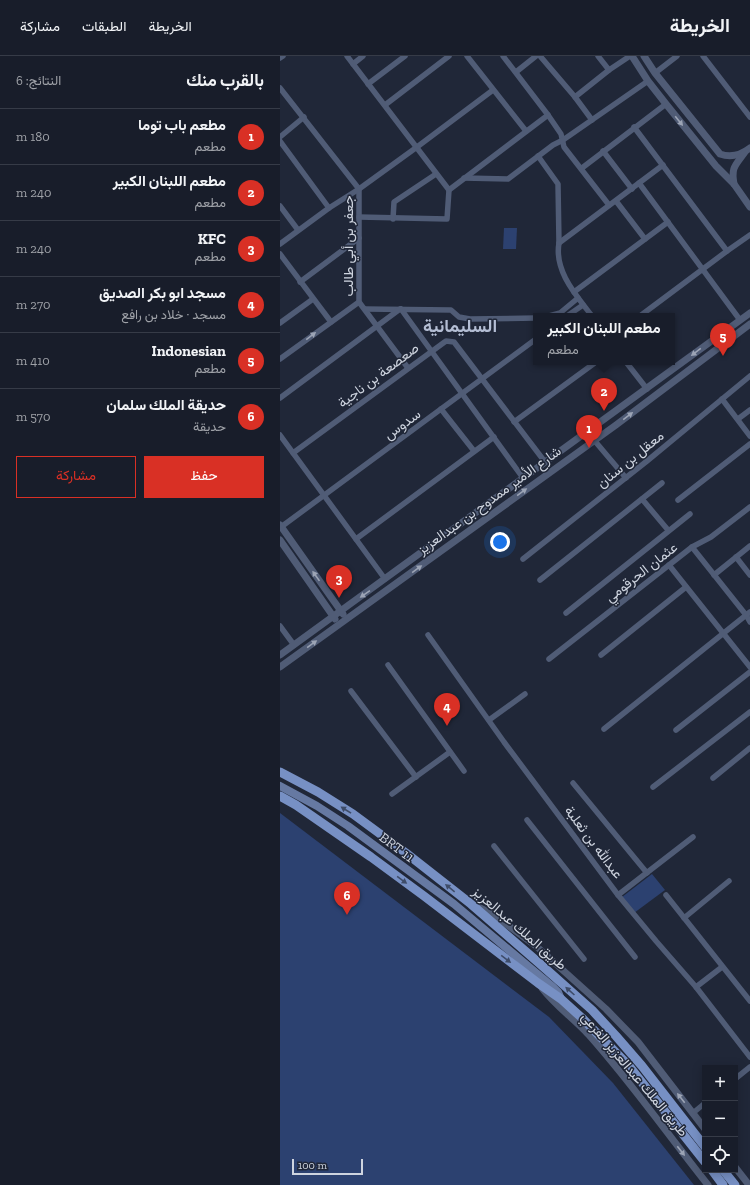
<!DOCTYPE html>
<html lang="ar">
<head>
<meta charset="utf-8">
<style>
  body { margin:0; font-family:"Zilla Slab",Vazirmatn,serif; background:#212632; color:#f1f3f6; direction:rtl }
  .controls { position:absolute; right:12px; bottom:12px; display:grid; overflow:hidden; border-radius:0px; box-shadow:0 2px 10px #0003 }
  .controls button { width:36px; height:36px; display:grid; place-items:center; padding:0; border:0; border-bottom:1px solid #363b47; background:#181d2a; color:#f1f3f6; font:20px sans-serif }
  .scale { position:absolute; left:12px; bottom:10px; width:71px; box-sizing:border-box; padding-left:4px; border:2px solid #ced4df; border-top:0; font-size:11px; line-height:14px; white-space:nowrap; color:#ced4df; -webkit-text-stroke:3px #202738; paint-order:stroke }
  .you { position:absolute; left:220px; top:486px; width:14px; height:14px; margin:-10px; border:3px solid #fff; border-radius:50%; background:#1a73e8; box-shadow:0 0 0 6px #1a73e833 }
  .badge { display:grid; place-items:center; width:26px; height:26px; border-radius:50%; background:#d93025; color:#fff; font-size:13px; font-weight:700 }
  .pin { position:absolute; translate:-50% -33px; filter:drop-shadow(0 1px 2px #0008) }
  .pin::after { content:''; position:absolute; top:21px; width:14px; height:12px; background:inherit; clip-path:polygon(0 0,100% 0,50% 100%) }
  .popup { position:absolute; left:253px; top:257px; width:142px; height:52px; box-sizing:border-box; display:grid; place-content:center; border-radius:0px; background:#181d2a; filter:drop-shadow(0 1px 3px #0005); font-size:13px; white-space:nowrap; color:#9fa2a8 }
  .popup b { font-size:15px; color:#f1f3f6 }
  .popup::after { content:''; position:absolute; left:50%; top:100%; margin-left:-8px; border:8px solid transparent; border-top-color:#181d2a }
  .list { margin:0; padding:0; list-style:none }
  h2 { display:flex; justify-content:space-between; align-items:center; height:52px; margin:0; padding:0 16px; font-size:17px }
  h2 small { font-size:13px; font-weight:400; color:#9fa2a8 }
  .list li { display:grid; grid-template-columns:26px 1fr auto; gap:12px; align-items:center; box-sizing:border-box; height:56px; padding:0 16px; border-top:1px solid #363b47 }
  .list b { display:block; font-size:15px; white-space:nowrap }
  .list p { margin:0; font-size:13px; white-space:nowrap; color:#9fa2a8 }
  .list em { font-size:13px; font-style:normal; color:#9fa2a8 }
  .actions { display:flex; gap:8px; padding:12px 16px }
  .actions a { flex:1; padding:9px 0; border:1px solid #d93025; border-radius:0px; text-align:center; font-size:14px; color:#d93025 }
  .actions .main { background:#d93025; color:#fff }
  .icon { flex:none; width:22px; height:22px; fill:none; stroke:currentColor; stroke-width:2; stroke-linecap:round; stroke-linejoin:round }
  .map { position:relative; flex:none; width:470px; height:1129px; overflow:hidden; direction:ltr }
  header { display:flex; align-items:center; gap:24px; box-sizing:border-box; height:56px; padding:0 20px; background:#181d2a; border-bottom:1px solid #363b47 }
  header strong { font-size:19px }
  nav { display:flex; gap:22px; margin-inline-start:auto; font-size:14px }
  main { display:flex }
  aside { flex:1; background:#181d2a }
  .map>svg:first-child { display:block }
  .green { fill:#2c4170 }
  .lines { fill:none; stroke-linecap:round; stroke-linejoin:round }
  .minor { stroke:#505c76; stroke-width:5.5 }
  .tertiary { stroke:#505c76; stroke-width:7 }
  .secondary { stroke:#6679a2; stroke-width:8 }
  .primary { stroke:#7790c4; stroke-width:9 }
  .oneway { fill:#9ca4b5 }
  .oneway2 { fill:#3e4c69 }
  .labels { text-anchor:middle; stroke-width:3; stroke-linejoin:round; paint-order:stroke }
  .street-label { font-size:14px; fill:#ced4df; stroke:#202738 }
  .district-label { font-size:18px; font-weight:bold; fill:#b4bed4; stroke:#202738 }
</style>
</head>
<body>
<header>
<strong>الخريطة</strong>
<nav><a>الخريطة</a><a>الطبقات</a><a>مشاركة</a></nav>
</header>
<main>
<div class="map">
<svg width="470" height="1129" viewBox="0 0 470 1129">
  <rect width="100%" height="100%" fill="#202738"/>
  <g class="green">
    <polygon points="224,172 237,172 236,193 223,193"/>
    <polygon points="0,757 269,961 333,1027 414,1129 0,1129"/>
    <polygon points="372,818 385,834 354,857 342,841"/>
  </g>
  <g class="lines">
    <g class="minor">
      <polyline points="67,0 169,134"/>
      <polyline points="187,0 246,75"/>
      <polyline points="223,0 268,59 281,78 284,91 329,149"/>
      <polyline points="260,0 295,41 312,64"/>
      <polyline points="318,0 329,14"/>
      <polyline points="423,0 470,61"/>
      <polyline points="0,2 3,0"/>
      <polyline points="73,8 83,0"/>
      <polyline points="236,16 256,0"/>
      <polyline points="375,17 397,0"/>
      <polyline points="88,28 125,0"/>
      <polyline points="0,32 79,133 79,246 128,312"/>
      <polyline points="295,41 329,14 350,0"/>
      <polyline points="105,49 169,0"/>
      <polyline points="354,71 447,195"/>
      <polyline points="0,81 24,61"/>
      <polyline points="0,85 49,152"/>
      <polyline points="323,95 352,133"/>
      <path d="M 258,100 L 278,128 L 279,187 C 274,215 296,239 312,260"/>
      <polyline points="302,112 386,48"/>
      <polyline points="184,122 228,123 273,89 283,84 368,25"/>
      <polyline points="359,127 460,264"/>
      <polyline points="336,145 365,183"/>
      <polyline points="0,150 18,174"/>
      <polyline points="79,161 167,163 169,134 268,59"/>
      <polyline points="113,163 114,146 156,118"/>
      <polyline points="279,187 383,109"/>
      <polyline points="0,188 49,152 79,133 137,91 213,34"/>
      <polyline points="0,198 51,266"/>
      <polyline points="20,226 79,182"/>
      <polyline points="294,236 388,166"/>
      <polyline points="85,253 171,254 179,261 190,263 256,262"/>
      <polyline points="121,253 243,422"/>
      <polyline points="269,260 280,257 298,242"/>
      <polyline points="287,260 303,249"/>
      <polyline points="360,260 447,195 470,179"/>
      <polyline points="0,267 33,243"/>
      <polyline points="0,303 79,246"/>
      <polyline points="346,306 367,333"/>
      <polyline points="0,342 120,253"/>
      <polyline points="442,343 470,380"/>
      <polyline points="161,353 194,395"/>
      <polyline points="458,363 470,354"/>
      <polyline points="234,366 316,306"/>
      <polyline points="0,379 105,523"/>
      <polyline points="314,384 346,422"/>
      <polyline points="13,397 166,285 174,286 265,406"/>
      <polyline points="362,443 388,474"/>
      <polyline points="398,444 470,388"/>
      <polyline points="1,471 256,283"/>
      <polyline points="76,483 214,381"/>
      <polyline points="412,491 466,559 470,566"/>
      <polyline points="456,501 470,519"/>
      <polyline points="243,503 367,405 470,320"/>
      <polyline points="389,509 470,611"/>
      <polyline points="434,519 470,490"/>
      <polyline points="260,524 382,427"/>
      <polyline points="286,557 410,458"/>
      <polyline points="0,570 14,589"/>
      <polyline points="148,579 224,686 338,839 376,885 416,931 470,1001"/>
      <polyline points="321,599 406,531"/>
      <polyline points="269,603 412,491 431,481 470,451"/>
      <polyline points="108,609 184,715"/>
      <polyline points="71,635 136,721"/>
      <polyline points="209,664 245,638"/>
      <polyline points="324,673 470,556"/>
      <polyline points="396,674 470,616"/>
      <polyline points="433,722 470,692"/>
      <polyline points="293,727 367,817"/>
      <polyline points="373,731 470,656"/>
      <polyline points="112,738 170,696"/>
      <polyline points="247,764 355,901"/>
      <polyline points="214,790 304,903"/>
      <polyline points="338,839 413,781"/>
      <polyline points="386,839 470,945"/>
      <polyline points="404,862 449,825"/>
      <polyline points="416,931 442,911"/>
      <polyline points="455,1023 470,1011"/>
      <polyline points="413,1057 425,1047"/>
    </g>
    <g class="tertiary">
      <polyline points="352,0 368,25 386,48 436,110 454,128 470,151"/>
      <path d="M 364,0 L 375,17 L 440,98 C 451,102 461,99 470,92"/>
      <path d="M 454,128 C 451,111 455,110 465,96"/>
      <polyline points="0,469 63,558"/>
      <polyline points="0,484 55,563"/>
      <polyline points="0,599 470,257"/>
      <polyline points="0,611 336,369 470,268"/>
      <polyline points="196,850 214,859 256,890 326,953 358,986 425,1073"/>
      <path d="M 262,932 C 275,949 293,962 308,978 C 351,1026 388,1079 428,1129"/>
      <polyline points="455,1111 469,1129"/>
    </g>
    <polyline class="secondary" points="0,730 37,750 68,770 174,848 273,931 278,936 281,943"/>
    <g class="primary">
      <polyline points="0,716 38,736 73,758 126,797 191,848 259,907 312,954 336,980 362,1010 425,1091"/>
      <polyline points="0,740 16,749 91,801 144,840 258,927 281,943 302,962 349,1010 425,1106"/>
      <polyline points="432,1114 443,1129"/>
      <polyline points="443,1114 455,1129"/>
    </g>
  </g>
  <defs><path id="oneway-solid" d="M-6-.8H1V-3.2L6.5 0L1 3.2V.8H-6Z"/></defs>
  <g class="oneway">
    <use href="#oneway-solid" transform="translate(399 65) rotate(51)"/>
    <use href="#oneway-solid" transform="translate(31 280) rotate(-37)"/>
    <use href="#oneway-solid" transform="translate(416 296) rotate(143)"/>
    <use href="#oneway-solid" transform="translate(348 360) rotate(-37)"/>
    <use href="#oneway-solid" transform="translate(242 436) rotate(-36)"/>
    <use href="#oneway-solid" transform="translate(137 513) rotate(-36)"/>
    <use href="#oneway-solid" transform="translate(36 520) rotate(-125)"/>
    <use href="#oneway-solid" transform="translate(85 538) rotate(145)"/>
    <use href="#oneway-solid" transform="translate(32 588) rotate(-36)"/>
    <use href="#oneway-solid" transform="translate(401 1042) rotate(-128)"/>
    <use href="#oneway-solid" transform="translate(401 1095) rotate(52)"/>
  </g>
  <g class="oneway2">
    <use href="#oneway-solid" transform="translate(66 754) rotate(-148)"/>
    <use href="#oneway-solid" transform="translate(122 824) rotate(36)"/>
    <use href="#oneway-solid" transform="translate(170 832) rotate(-141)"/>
    <use href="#oneway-solid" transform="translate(226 903) rotate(37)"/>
    <use href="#oneway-solid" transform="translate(290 935) rotate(-138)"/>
  </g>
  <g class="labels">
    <g class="street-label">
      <text transform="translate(68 190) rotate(-90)" y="5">جعفر بن أبي طالب</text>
      <text transform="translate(98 319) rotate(-37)" y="5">صعصعة بن ناجية</text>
      <text transform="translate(122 368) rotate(-36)" y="5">سدوس</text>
      <text transform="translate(350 403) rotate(-39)" y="5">معقل بن سنان</text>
      <text transform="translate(209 444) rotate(-36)" y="5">شارع الأمير ممدوح بن عبدالعزيز</text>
      <text transform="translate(361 516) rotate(-38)" y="5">عثمان الحرقومي</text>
      <text transform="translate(314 786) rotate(53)" y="5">عبدالله بن ثعلبة</text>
      <text transform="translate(117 791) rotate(37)" y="5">BRT 11</text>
      <text transform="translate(240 872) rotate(41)" y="5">طريق الملك عبدالعزيز</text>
      <text transform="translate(355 1018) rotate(50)" y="5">طريق الملك عبدالعزيز الفرعي</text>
    </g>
    <g class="district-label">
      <text x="180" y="276">السليمانية</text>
    </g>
  </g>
</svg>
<div class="controls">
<button>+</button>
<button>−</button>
<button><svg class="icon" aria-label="locate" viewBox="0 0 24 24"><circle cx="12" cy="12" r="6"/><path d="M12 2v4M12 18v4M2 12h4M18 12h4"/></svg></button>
</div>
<div class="scale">100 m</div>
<div class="you"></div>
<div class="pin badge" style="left:309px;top:392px">1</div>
<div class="pin badge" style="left:324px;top:355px">2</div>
<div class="popup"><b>مطعم اللبنان الكبير</b>مطعم</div>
<div class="pin badge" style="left:59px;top:542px">3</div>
<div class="pin badge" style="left:167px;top:670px">4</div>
<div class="pin badge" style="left:443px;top:300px">5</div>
<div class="pin badge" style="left:67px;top:859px">6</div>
</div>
<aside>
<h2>بالقرب منك<small>النتائج: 6</small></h2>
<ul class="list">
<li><span class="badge">1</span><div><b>مطعم باب توما</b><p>مطعم</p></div><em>180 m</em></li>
<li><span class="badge">2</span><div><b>مطعم اللبنان الكبير</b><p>مطعم</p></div><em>240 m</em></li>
<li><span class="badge">3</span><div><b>KFC</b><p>مطعم</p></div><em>240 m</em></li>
<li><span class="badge">4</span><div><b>مسجد ابو بكر الصديق</b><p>مسجد · خلاد بن رافع</p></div><em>270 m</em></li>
<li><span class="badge">5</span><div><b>Indonesian</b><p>مطعم</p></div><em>410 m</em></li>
<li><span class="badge">6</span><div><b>حديقة الملك سلمان</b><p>حديقة</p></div><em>570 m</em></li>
</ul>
<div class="actions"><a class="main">حفظ</a><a>مشاركة</a></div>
</aside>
</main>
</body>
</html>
